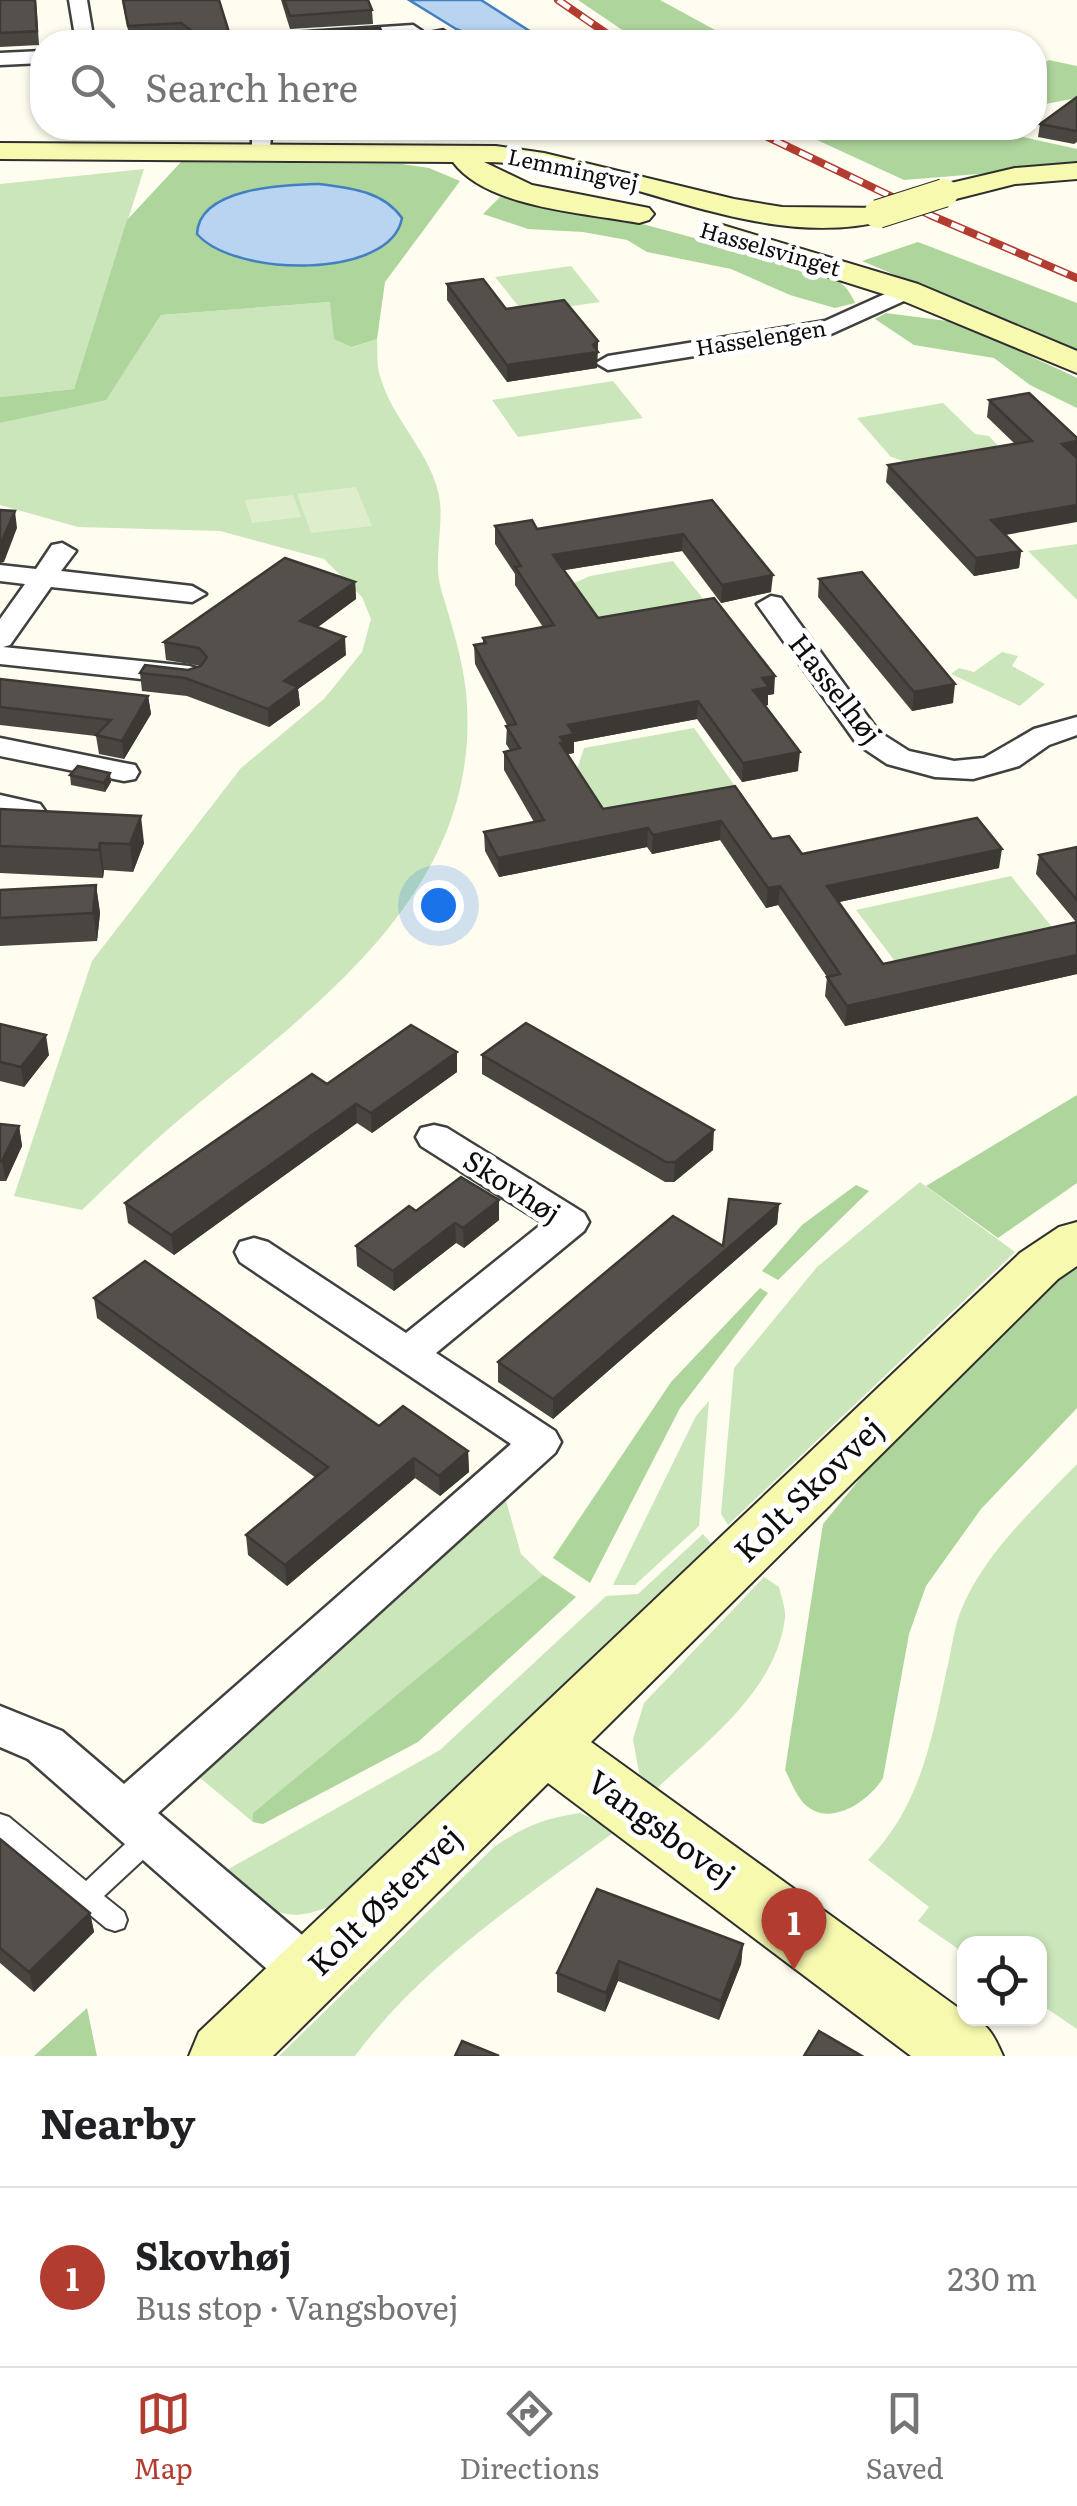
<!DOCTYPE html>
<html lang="en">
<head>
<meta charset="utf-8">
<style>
  body { margin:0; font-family:Literata,serif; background:#f6f6f6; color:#202124 }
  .controls { position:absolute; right:30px; bottom:30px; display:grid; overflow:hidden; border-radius:20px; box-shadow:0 2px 8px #0004 }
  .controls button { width:90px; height:90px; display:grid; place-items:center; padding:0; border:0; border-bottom:2px solid #e0e0e0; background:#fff; color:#202124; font:50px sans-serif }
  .you { position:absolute; left:438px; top:905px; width:35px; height:35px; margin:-25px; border:8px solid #fff; border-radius:50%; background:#1a73e8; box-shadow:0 0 0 15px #1a73e833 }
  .badge { display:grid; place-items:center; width:65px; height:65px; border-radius:50%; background:#b33c30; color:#fff; font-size:32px; font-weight:700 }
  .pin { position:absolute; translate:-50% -82px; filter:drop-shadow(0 2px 5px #0008) }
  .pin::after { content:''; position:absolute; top:52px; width:35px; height:30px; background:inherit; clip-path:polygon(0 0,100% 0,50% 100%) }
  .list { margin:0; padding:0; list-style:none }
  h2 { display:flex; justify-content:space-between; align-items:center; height:130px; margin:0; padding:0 40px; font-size:42px }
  h2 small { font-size:32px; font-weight:400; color:#757577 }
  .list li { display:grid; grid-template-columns:65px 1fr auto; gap:30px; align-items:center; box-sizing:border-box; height:180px; padding:0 40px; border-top:2px solid #e0e0e0 }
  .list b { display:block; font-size:38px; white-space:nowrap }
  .list p { margin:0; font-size:32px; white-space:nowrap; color:#757577 }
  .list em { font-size:32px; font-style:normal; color:#757577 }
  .icon { flex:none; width:55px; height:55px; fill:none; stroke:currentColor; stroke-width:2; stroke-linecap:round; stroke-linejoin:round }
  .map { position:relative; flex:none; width:1077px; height:2056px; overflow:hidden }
  .search { position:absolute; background:#fff; box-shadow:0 2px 8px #0004; left:30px; right:30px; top:30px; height:110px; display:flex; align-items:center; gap:25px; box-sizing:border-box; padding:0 35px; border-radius:40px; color:#757577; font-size:38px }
  .sheet { height:310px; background:#fff }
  nav { display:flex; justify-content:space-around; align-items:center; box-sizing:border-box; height:140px; border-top:2px solid #e0e0e0; background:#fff; font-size:28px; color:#757577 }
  nav a { display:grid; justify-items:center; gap:5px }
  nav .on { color:#b33c30 }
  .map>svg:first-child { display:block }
  .green { fill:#cbe6bb }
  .forest { fill:#aed59c }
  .pitch { fill:#deeecc }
  .water { fill:#b8d4f1; stroke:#447fc2; stroke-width:2.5 }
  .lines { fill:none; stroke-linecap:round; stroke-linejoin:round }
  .lane-casing { stroke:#404040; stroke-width:4 }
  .street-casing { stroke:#404040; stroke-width:5 }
  .secondary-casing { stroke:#2f2f2f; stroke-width:4 }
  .lane { fill:#fff; fill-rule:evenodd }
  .street { fill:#fff; fill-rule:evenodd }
  .secondary { fill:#f7f9af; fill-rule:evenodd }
  .rail-casing { stroke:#b33c30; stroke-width:8 }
  .rail { stroke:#fff; stroke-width:5; stroke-dasharray:14; stroke-linecap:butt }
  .secondary-bridge-casing { stroke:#2f2f2f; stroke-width:30; stroke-linecap:butt }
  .secondary-bridge { stroke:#f7f9af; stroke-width:28 }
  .wall { fill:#494540 }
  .shaded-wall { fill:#3c3834 }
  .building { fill:#55504b; stroke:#3c3834; stroke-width:2.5 }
  .labels { text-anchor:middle; stroke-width:10; stroke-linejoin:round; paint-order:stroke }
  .far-street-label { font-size:22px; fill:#0d0d0d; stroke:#fff }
  .street-label { font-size:28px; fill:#0d0d0d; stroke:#fff }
  .near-street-label { font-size:32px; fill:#0d0d0d; stroke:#fff }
</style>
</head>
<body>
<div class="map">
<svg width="1077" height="2056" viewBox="0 0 1077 2056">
  <rect width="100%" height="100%" fill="#fefdef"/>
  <g class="green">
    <polygon points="144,169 74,389 0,397 0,184"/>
    <polygon points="571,266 600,302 524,313 495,277"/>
    <path d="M 330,302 L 353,347 L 377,339 C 378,350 376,365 380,376 C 391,417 428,450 438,491 C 446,522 432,558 441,589 C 451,623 462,656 466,692 C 485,888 319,1003 187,1113 C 150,1144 116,1177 82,1210 L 14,1196 L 92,961 L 241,768 L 324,699 L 362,652 L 371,619 L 362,597 L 324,559 L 220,531 L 78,527 L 0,505 L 0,423 L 106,399 L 161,315 Z"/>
    <polygon points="613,381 643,418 518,437 492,400"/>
    <polygon points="943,403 975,434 989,436 1003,451 915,465 891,457 857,418"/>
    <polygon points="1077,544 1077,600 1028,551"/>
    <polygon points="673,561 711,609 606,629 574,583 590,576"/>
    <polygon points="1002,652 1018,656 1012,666 1045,684 1020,706 951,674 959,668 974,672"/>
    <polygon points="694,728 740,793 609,819 577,770 584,748"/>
    <polygon points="1011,876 1056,932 901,969 856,910"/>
    <polygon points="920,1182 1015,1252 728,1525 721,1514 734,1368 817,1267"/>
    <polygon points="709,1401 699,1526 635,1585 613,1585 696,1416"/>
    <path d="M 1077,1464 L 1077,2029 L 1040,2004 L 1040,1944 L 964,1944 L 964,1953 L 918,1921 L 929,1907 L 868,1860 C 920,1806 931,1743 946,1673 C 951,1654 953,1632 960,1613 C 983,1554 1033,1510 1077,1464 Z"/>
    <polygon points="505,1497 521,1554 543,1575 254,1813 253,1822 193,1772"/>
    <path d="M 703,1534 L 711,1543 L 328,1907 C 275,1928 263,1903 225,1871 L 440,1750 L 606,1596 L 638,1594 Z"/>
    <path d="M 764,1577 L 779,1587 C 781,1596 786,1609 785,1618 C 776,1691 706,1742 656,1789 L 639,1773 L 633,1739 L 644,1703 Z"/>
    <path d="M 580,1813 L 617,1830 C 523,1899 425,1962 355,2056 L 279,2056 L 494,1847 C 523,1827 545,1818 580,1813 Z"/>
  </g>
  <g class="forest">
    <polygon points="578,0 660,0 737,42 640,42"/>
    <polygon points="1049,60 1077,66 1077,98 1035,106 1035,68"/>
    <polygon points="791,128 892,128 912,138 930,128 1004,128 1014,135 1077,149 1077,166 904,180"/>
    <polygon points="181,162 402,164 429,168 460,181 385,282 377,339 352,347 334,339 330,302 161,315 106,400 0,423 0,397 74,389 127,220"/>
    <path d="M 500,197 L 635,222 L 817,271 C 835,277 848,285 855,303 L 835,308 L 790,295 L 731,269 L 647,252 L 627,240 L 583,232 L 528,229 L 483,214 Z"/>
    <polygon points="918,242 1077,303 1077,352 862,261"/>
    <polygon points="886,313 955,322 1071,375 1077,378 1077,408 1030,385 994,358 914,345 875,319"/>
    <polygon points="1077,1095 1077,1183 998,1238 926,1186"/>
    <polygon points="856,1185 869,1191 778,1280 762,1271 802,1225"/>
    <path d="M 1077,1265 L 1077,1408 L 981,1509 L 926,1586 L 909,1634 L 883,1778 C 868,1803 825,1831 801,1800 C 794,1791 790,1779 785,1770 L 823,1524 L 919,1406 L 1043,1291 Z"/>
    <polygon points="760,1288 768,1293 680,1408 590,1583 553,1558 671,1382"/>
    <polygon points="543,1575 576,1597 418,1742 263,1824 253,1822 253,1813"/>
    <polygon points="87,2008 97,2056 34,2056"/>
  </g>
  <g class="pitch">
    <polygon points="356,487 372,526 311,533 297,494"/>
    <polygon points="293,495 301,517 252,523 245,500"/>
  </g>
  <g class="water">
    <polygon points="409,0 481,0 547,42 488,42 456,29"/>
    <path d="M 319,184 C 350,188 383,191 402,218 C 391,280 234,277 197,234 C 199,187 284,185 319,184 Z"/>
  </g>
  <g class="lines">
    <defs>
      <polygon id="lane" points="0,1814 9,1817 86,1881 141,1829 150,1826 159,1829 162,1837 159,1845 104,1896 124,1912 127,1920 124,1928 115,1931 106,1928 0,1840"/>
      <g id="street">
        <polygon points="69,0 87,0 94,42 76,42"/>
        <polygon points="413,25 422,31 420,35 324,42 239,42 248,36"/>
        <polygon points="42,51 42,63 0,65 0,53"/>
        <polygon points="252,128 272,128 269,156 262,158 252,152"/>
        <polygon points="907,284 915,286 918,291 915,296 831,334 608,370 596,363 608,356 825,321"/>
        <polygon points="62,543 76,551 61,571 192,586 206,594 192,602 51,587 10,645 3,647 189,666 199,669 204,675 199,681 189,684 0,664 0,619 25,584 0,581 0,565 36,569 52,545"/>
        <polygon points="771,596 781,598 879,732 909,751 954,761 984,758 1034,729 1077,717 1077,735 1049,745 1019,766 973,779 935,777 887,764 857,744 757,604"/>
        <polygon points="0,738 124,763 135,765 139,772 135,779 124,781 0,756"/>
        <polygon points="0,795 40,804 45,811 40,818 29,820 0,813"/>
        <polygon points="434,1125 447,1128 584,1213 589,1222 584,1231 436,1353 555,1431 561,1442 555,1453 158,1813 327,1956 334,1973 327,1990 309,1997 291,1990 28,1759 0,1747 0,1706 62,1731 124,1784 511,1444 240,1262 235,1252 240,1242 254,1238 268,1242 406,1333 543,1223 421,1146 416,1137 421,1128"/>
      </g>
      <g id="secondary">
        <path d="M 0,143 L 496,146 L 544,153 L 734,199 L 782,207 L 888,208 L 893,214 L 888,220 C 750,255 620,163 484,162 L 532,185 L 649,208 L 654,214 L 649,220 L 639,223 C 586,213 487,208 453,162 L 0,159 Z"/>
        <polygon points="1077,163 1077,179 1015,184 944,202 934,199 930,193 934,187 1015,168"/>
        <polygon points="719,224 918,284 1077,351 1077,373 896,298 709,239 704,233 709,227"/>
        <path d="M 1077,1222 L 1077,1266 L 1058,1279 L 591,1742 L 964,2012 L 964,2018 C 987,2018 995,2038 1003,2056 L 911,2056 L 548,1783 L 273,2056 L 189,2056 L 199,2032 L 1020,1253 L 1059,1227 Z"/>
      </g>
    </defs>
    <use href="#lane" class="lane-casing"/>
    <use href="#street" class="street-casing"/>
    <use href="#secondary" class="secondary-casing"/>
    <use href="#lane" class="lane"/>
    <use href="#street" class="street"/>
    <use href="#secondary" class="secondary"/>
    <defs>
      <g id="rail">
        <polyline points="558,0 619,42"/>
        <polyline points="749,128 930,215 1077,278"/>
      </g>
    </defs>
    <use href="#rail" class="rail-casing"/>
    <use href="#rail" class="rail"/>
    <defs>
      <polyline id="secondary-bridge" points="878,214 944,193"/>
    </defs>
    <use href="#secondary-bridge" class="secondary-bridge-casing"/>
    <use href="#secondary-bridge" class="secondary-bridge"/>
  </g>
  <g class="wall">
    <polygon points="0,0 36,0 39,45 0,47"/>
    <polygon points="122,0 219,0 232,42 190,42 182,37 130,40"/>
    <polygon points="281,0 368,0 372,10 373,24 290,29"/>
    <polygon points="1077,97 1077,142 1074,144 1038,137 1040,124"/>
    <polygon points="447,284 506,309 598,341 597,368 507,382 447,300"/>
    <polygon points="989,400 1077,438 1005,535 1021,551 1019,568 974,576 886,482 888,465 1015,444 987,417"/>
    <polygon points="712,500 771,592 721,603 682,551 564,570 598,618 774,694 768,695 768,705 765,706 798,771 742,782 697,719 574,742 574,753 567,754 603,809 735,786 772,839 802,854 999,868 839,902 883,964 1076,922 1036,874 1039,855 1077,847 1077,974 845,1026 825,996 827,977 778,905 766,908 720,840 652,854 647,847 499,877 485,851 484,832 534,822 504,770 504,752 510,750 506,744 507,725 475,664 474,645 483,644 483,638 543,627 515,585 515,574 495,544 495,526 537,529"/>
    <polygon points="819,579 953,703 912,711 818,597"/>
    <polygon points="355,582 356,599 317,627 346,655 298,689 300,705 269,727 187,696 142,691 140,673 188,670 201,666 166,660 164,642"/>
    <polygon points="0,679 148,696 151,714 124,759 99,754 96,736 0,725"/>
    <polygon points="70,775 111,782 105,792 71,785"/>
    <polygon points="0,809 144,843 133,872 104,870 103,878 0,873"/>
    <polygon points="96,885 100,913 97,941 0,946 0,890"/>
    <polygon points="0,1024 49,1055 24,1087 0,1081"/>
    <polygon points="482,1055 713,1150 674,1182 665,1182 482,1074"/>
    <polygon points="457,1072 372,1133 357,1123 174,1255 128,1223 125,1203 327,1084"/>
    <polygon points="0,1124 19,1126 22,1146 6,1181 0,1181"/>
    <polygon points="499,1200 499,1220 464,1248 456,1243 394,1291 357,1266 356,1246 416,1211"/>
    <polygon points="779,1204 777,1224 553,1419 498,1382 498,1362 723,1246"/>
    <polygon points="94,1298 379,1426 468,1451 469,1472 440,1496 415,1478 287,1586 248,1555 246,1535 316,1478 97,1318"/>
    <polygon points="0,1839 90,1913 94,1932 34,1992 0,1963"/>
    <polygon points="597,1889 743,1944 741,1964 719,2020 618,1981 605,2012 557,1992 557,1973"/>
  </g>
  <g class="shaded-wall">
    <polygon points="598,341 597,368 507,382 507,365 593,345"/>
    <polygon points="1077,441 1077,458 1062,444"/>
    <polygon points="1077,505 1077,522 989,538 991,520"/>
    <polygon points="15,511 17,528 4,562 0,563 0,545"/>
    <polygon points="683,534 682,551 553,572 553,555"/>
    <polygon points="1021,551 1019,568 974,576 976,558"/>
    <polygon points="773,575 771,592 721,603 722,585"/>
    <polygon points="355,582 356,599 302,639 300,621"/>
    <polygon points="345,637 346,655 298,689 300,705 269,727 268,709 284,681"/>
    <polygon points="775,676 774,694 768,695 768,705 752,708 753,690 762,678"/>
    <polygon points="955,684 953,703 912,711 914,692"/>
    <polygon points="148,696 151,714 124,759 122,741"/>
    <polygon points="698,701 697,719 574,742 574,753 564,755 560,762 560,737 568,725"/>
    <polygon points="800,752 798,771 742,782 743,763"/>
    <polygon points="110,773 111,782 105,792 104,783"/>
    <polygon points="141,816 144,843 133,872 130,844"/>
    <polygon points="721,821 720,840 652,854 653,835"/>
    <polygon points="648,828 647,847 499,877 498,858"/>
    <polygon points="100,843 104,870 103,878 99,850"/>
    <polygon points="1002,849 999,868 825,905 827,886"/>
    <polygon points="96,885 100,913 97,941 93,913"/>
    <polygon points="780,886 778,905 766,908 768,888"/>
    <polygon points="1077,955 1077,974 845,1026 847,1006"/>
    <polygon points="46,1035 49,1055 24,1087 21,1067"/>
    <polygon points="457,1052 457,1072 372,1133 371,1113"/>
    <polygon points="356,1104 357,1123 174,1255 171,1235"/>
    <polygon points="19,1126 22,1146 6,1181 2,1161"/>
    <polygon points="714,1130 713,1150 674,1182 675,1162"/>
    <polygon points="499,1200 499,1220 464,1248 463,1228"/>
    <polygon points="779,1204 777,1224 553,1419 553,1399"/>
    <polygon points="455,1223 456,1243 394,1291 393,1271"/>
    <polygon points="468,1451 469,1472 440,1496 439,1476"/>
    <polygon points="414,1458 415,1478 287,1586 285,1565"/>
    <polygon points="90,1913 94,1932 34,1992 29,1972"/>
    <polygon points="743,1944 741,1964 719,2020 721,2001"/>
    <polygon points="619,1961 618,1981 605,2012 606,1993"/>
  </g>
  <g class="building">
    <polygon points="0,0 35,0 37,31 0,33"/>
    <polygon points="123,0 219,0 232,42 207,42 181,23 128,26"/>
    <polygon points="284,0 368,0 372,10 290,16"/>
    <polygon points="380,28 385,40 443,29 465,42 299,42 295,32"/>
    <polygon points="1077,97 1077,130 1076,131 1040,124"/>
    <polygon points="483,279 506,309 564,300 598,341 593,345 598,352 507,365 447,284"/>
    <polygon points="1029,393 1077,438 1077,441 1062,444 1077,458 1077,505 991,520 1021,551 976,558 888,465 1032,441 989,400"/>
    <polygon points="712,500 773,575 722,585 683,534 553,555 598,618 714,598 775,676 762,678 769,687 753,690 800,752 743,763 698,701 568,725 574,734 560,737 564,742 560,743 603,809 735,786 772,839 789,836 802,854 977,818 1002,849 827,886 883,964 1077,922 1077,955 847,1006 827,977 840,974 780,886 768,888 721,821 653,835 648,828 498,858 484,832 544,820 504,752 520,748 506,726 516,724 474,645 486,643 483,638 554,625 515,567 521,566 495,526 532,520 537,529"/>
    <polygon points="0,510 15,511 0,545"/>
    <polygon points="285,558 355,582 300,621 345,637 284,681 298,687 268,709 185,678 140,673 145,665 188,670 201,666 207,657 199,648 164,642"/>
    <polygon points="862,572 955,684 914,692 819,579"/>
    <polygon points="0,679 148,696 122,741 96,735 111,720 0,707"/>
    <polygon points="78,766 110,773 104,783 70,775"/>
    <polygon points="0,809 141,816 130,844 100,843 99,850 0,846"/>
    <polygon points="1077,847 1077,900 1039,855"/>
    <polygon points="96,885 93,913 0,918 0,890"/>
    <polygon points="526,1023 714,1130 675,1162 666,1162 482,1055"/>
    <polygon points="0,1024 46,1035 21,1067 0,1062"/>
    <polygon points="411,1025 457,1052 371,1113 356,1104 171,1235 125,1203 312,1074 327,1084"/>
    <polygon points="0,1124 19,1126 2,1161 0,1161"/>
    <polygon points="461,1177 499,1200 463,1228 455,1223 393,1271 356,1246 409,1206 416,1211"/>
    <polygon points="729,1199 779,1204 553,1399 498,1362 673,1216 723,1246"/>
    <polygon points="145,1261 379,1426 403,1406 468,1451 439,1476 414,1458 285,1565 246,1535 328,1467 94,1298"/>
    <polygon points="0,1839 90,1913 29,1972 0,1948"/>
    <polygon points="597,1889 743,1944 721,2001 619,1961 606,1993 557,1973"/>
    <polygon points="819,2031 862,2056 804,2056"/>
    <polygon points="462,2041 499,2056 455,2056"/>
  </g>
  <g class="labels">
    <g class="far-street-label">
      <text transform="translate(573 170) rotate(12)" y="8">Lemmingvej</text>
      <text transform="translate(770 249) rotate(16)" y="8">Hasselsvinget</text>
      <text transform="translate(761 338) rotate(-9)" y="8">Hasselengen</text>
    </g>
    <g class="street-label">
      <text transform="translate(835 689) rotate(52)" y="10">Hasselhøj</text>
      <text transform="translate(512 1187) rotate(33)" y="10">Skovhøj</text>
    </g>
    <g class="near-street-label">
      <text transform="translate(809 1490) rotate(-44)" y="11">Kolt Skovvej</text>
      <text transform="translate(661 1829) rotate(36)" y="11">Vangsbovej</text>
      <text transform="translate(385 1901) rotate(-44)" y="11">Kolt Østervej</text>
    </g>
  </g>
</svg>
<div class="controls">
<button><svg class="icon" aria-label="locate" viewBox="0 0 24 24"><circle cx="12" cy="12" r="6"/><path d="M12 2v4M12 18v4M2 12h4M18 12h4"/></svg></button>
</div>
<div class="you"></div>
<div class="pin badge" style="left:794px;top:1970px">1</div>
<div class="search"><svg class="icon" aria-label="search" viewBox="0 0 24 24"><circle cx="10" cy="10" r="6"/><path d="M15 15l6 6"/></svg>Search here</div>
</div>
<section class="sheet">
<h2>Nearby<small></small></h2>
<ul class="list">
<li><span class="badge">1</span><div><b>Skovhøj</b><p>Bus stop · Vangsbovej</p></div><em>230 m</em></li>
</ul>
</section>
<nav>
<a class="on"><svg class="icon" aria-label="map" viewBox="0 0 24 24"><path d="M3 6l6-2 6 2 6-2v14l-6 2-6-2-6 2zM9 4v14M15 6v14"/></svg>Map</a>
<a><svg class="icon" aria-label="directions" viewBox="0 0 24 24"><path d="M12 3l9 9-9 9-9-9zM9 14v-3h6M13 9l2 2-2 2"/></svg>Directions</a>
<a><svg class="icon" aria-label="saved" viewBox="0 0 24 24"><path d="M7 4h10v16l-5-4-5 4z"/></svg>Saved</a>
</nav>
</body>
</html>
